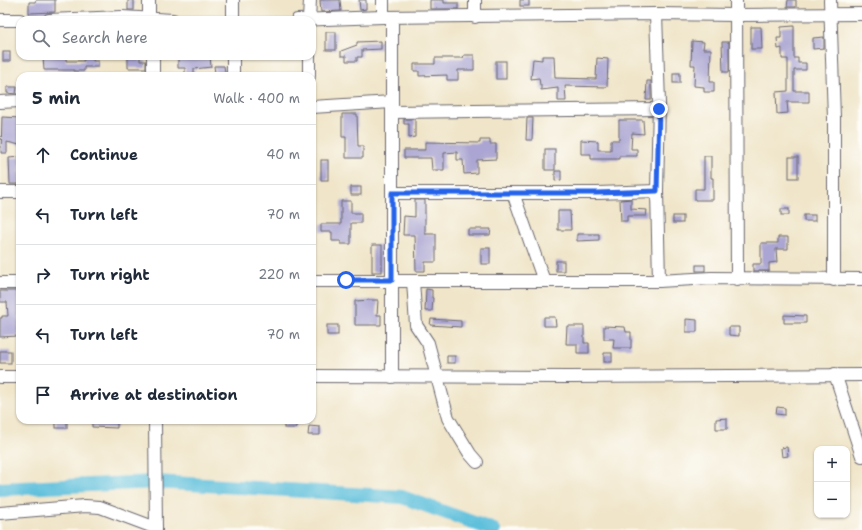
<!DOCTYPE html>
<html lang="en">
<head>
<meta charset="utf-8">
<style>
  body { margin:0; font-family:"Shantell Sans",sans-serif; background:#f2f2f3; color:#1f2937 }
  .controls { position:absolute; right:12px; bottom:12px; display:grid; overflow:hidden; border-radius:8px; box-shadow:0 1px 3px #0004 }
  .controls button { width:36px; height:36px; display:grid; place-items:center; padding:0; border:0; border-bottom:1px solid #e0e1e3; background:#fff; color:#1f2937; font:20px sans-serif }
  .stop { position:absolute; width:12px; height:12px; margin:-9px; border:3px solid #2563eb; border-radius:50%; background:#fff }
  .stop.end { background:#2563eb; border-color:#fff; box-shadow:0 1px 4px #0008 }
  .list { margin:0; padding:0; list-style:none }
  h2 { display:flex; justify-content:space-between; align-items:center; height:52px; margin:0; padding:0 16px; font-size:17px }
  h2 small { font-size:13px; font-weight:400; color:#747a83 }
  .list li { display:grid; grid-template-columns:26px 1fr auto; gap:12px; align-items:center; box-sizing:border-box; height:60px; padding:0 16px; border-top:1px solid #e0e1e3 }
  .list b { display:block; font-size:15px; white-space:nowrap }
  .list em { font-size:13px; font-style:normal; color:#747a83 }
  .icon { flex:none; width:22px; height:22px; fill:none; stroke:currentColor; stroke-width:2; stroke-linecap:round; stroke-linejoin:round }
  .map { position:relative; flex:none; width:862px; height:530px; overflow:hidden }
  .search { position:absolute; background:#fff; box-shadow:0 1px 3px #0004; left:16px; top:16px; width:300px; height:44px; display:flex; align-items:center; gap:10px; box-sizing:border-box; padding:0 14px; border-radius:12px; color:#747a83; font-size:15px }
  .panel { position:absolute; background:#fff; box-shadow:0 1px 3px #0004; left:16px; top:72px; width:300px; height:352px; border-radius:12px }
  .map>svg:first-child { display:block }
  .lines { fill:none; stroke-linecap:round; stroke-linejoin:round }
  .river { stroke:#5ec0dc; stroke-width:14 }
  .building { fill:#aaa5d2 }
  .minor-casing { stroke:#6a666d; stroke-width:14 }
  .minor { stroke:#fff; stroke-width:12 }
  .route { stroke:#2563eb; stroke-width:5 }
</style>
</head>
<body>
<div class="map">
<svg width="862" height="530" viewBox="0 0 862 530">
  <rect width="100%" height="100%" fill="#fdfcf7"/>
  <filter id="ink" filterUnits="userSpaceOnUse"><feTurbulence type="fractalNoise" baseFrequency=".025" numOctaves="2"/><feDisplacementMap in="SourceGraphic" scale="8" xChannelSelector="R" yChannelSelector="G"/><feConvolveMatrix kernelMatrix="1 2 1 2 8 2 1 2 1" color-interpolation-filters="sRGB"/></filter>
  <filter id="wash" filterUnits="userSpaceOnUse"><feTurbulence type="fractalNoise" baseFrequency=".012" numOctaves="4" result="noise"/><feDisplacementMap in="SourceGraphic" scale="16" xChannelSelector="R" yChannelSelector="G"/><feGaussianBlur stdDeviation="0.9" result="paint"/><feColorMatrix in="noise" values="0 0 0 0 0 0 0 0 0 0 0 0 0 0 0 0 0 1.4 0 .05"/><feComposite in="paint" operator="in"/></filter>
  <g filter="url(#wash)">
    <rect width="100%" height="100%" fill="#f0e5c9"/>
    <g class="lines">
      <polyline class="river" points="0,489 156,482 402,497 494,530"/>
    </g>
    <g id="blocks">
      <g class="building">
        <polygon points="36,0 55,0 55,12 29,13 29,2 35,2"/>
        <rect x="128" y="0" width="6" height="10"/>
        <polygon points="320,0 340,0 341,11 321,12"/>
        <polygon points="359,0 366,0 366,9 360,10"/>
        <polygon points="430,0 444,0 444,3 458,3 458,9 430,9"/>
        <rect x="520" y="0" width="9" height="6"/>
        <polygon points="788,0 796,0 796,7 787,7"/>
        <polygon points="794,26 794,58 798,58 798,63 806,63 806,70 794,70 794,91 809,91 809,102 787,102 788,113 777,114 776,92 788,91 788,59 782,59 782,48 778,49 777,38 781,38 781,27"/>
        <polygon points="751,27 761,27 762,49 751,49"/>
        <rect x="326" y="32" width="10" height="18"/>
        <polygon points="824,37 824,48 813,49 813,38"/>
        <polygon points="381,41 381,49 362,50 362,57 357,57 357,61 346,61 346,56 341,56 341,51 357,45 357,42"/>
        <polygon points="692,41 704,42 703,49 711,49 710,82 714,82 714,92 704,92 704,87 694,86 695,65 691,65"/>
        <polygon points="722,42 729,42 729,72 723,72"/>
        <rect x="3" y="52" width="7" height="9"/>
        <polygon points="464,55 474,55 474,70 458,70 458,80 447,80 447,75 419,76 419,71 414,71 414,64 435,64 435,58 463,58"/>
        <polygon points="43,56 66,56 66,61 84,61 83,56 93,56 93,61 98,61 98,67 84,67 84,71 74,71 74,70 44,70"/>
        <polygon points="128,56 140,56 140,61 146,61 146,68 128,68"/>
        <polygon points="178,56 210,56 211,67 194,69 194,76 185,76 185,68 178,68"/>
        <polygon points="542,56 554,56 555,78 596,79 597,58 608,59 607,87 565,86 566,101 558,101 558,88 541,90 541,85 540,85 539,78 531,79 533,59 542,60"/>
        <rect x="496" y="61" width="10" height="18"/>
        <polygon points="214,66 224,66 225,72 215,73"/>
        <rect x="673" y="73" width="7" height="10"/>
        <polygon points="647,81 651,81 651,100 646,100"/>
        <polygon points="7,87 17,87 16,94 7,93"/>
        <polygon points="342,114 357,114 358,146 363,146 363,158 346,158 346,137 342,137"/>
        <polygon points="2,117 20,118 20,145 7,142 7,153 1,153"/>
        <polygon points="527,118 533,118 532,140 526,140"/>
        <polygon points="404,119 415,119 415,137 409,138 409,124 404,124"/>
        <polygon points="619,120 643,120 644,134 632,133 631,149 637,149 637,156 619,156 619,159 591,159 591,154 581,154 581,140 598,141 598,150 611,150 611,140 619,140"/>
        <polygon points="480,140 490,140 490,144 496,144 496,159 477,160 477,173 464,174 463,160 457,160 457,152 444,153 444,170 432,170 431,158 404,158 404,150 425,150 425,142 480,143"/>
        <rect x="545" y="149" width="10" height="21"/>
        <polygon points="704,156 711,156 711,178 713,178 713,200 695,200 695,189 704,189"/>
        <polygon points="20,157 19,184 10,184 9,158"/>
        <rect x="789" y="157" width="9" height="21"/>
        <rect x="321" y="160" width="7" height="20"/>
        <polygon points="555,171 561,171 561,180 555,181"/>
        <rect x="351" y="187" width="10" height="8"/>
        <polygon points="631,199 631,209 647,210 646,216 627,216 627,221 621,221 620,200"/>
        <polygon points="415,200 425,200 425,234 436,234 436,262 425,262 425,271 416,271 415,235 403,235 404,216 415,217"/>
        <polygon points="341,201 351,201 351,213 361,213 361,223 351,223 351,244 341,244 341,241 332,241 332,232 321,232 321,224 341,224"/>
        <rect x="781" y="209" width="8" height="6"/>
        <polygon points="558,211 570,211 571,230 558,230"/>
        <rect x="804" y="215" width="11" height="6"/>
        <rect x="673" y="216" width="10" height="7"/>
        <polygon points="468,229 491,229 490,235 468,235"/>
        <polygon points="577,234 599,234 599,240 577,241"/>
        <polygon points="778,237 788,237 788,249 776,249 777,262 769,263 769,271 753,271 753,264 761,264 761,243 778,243"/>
        <rect x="372" y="245" width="10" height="27"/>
        <rect x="481" y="248" width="9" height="16"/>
        <rect x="556" y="261" width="8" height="10"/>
        <rect x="696" y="265" width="9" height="6"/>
        <polygon points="426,289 432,290 432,298 433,298 432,311 425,311"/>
        <polygon points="0,291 19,291 19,336 0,337 0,318 2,318 2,316 8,316 7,302 0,302"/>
        <polygon points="371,300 378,300 377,315 381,315 381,325 355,325 355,301"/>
        <polygon points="784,315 806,316 806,323 784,323"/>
        <polygon points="544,317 555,317 556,326 544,326"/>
        <polygon points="431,319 461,321 461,327 430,325"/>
        <polygon points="686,319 697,320 697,332 686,332"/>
        <rect x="327" y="325" width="11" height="10"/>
        <polygon points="567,326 584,326 584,343 589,343 589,353 577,353 577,344 566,344"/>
        <polygon points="604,326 625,327 626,332 631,332 631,348 613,348 614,339 604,339"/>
        <polygon points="729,327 739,327 739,336 729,335"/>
        <rect x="0" y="351" width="11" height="12"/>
        <rect x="604" y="353" width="8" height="9"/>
        <rect x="447" y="356" width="8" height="7"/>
        <polygon points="777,407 785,408 785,415 776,414"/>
        <polygon points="727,418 727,429 716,429 716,419"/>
        <rect x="56" y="420" width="11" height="8"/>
        <polygon points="92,420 117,420 117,428 92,427"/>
        <rect x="284" y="420" width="12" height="8"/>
        <polygon points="309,426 320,427 320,435 308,435"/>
        <polygon points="787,447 788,456 782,457 781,448"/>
      </g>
    </g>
  </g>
  <g filter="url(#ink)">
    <use href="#blocks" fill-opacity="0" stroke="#6a666d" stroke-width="1"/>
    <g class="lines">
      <defs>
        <g id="minor">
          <polyline points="149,0 149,20"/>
          <polyline points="233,0 233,20"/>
          <polyline points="383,0 383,17"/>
          <polyline points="736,0 737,279"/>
          <polyline points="830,0 834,118 834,280"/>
          <polyline points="656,14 659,103 657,191 659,281"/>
          <polyline points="475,17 475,0"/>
          <polyline points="0,20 20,20"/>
          <polyline points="49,20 122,17 173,20"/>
          <polyline points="297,20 383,17 656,14 736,15 862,14"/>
          <polyline points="309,20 310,0"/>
          <polyline points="233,56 233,76"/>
          <polyline points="153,76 153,56"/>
          <polyline points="309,76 309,56"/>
          <polyline points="0,102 20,101"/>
          <polyline points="312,107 392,102"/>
          <polyline points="392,112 659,109"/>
          <polyline points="0,192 20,192"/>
          <polyline points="392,193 597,193 657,191"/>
          <polyline points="513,193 544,281"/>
          <polyline points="312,281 659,281 711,278 862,279"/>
          <polyline points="413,281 416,325 428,343 448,418 470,454 477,462"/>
          <polyline points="0,283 20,283"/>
          <polyline points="835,374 862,456"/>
          <polyline points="312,376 570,377 862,375"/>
          <polyline points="0,377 20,377"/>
          <polyline points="392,377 392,17"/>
          <polyline points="155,420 156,530"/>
          <polyline points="0,513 85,506 100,507 156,528"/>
        </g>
      </defs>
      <use href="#minor" class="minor-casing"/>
      <use href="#minor" class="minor"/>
    </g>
  </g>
  <g class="lines" filter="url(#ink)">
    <polyline class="route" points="346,280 392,280 392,193 597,193 657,191 659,109"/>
  </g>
</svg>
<div class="controls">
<button>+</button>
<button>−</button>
</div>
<div class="stop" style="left:346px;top:280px"></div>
<div class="stop end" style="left:659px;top:109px"></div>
<div class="search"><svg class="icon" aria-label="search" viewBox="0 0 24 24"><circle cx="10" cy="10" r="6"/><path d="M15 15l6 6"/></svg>Search here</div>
<section class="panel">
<h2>5 min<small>Walk · 400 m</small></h2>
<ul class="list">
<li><svg class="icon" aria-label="ahead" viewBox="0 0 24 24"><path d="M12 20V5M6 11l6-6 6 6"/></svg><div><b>Continue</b></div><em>40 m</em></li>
<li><svg class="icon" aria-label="left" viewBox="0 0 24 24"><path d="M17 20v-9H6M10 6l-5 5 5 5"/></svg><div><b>Turn left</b></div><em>70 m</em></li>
<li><svg class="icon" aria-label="right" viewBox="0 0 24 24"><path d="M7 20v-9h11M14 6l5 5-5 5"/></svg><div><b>Turn right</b></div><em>220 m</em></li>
<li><svg class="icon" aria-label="left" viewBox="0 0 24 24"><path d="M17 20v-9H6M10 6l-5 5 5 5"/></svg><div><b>Turn left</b></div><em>70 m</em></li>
<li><svg class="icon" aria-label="arrive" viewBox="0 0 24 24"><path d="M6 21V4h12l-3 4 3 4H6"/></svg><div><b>Arrive at destination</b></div></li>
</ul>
</section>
</div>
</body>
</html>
